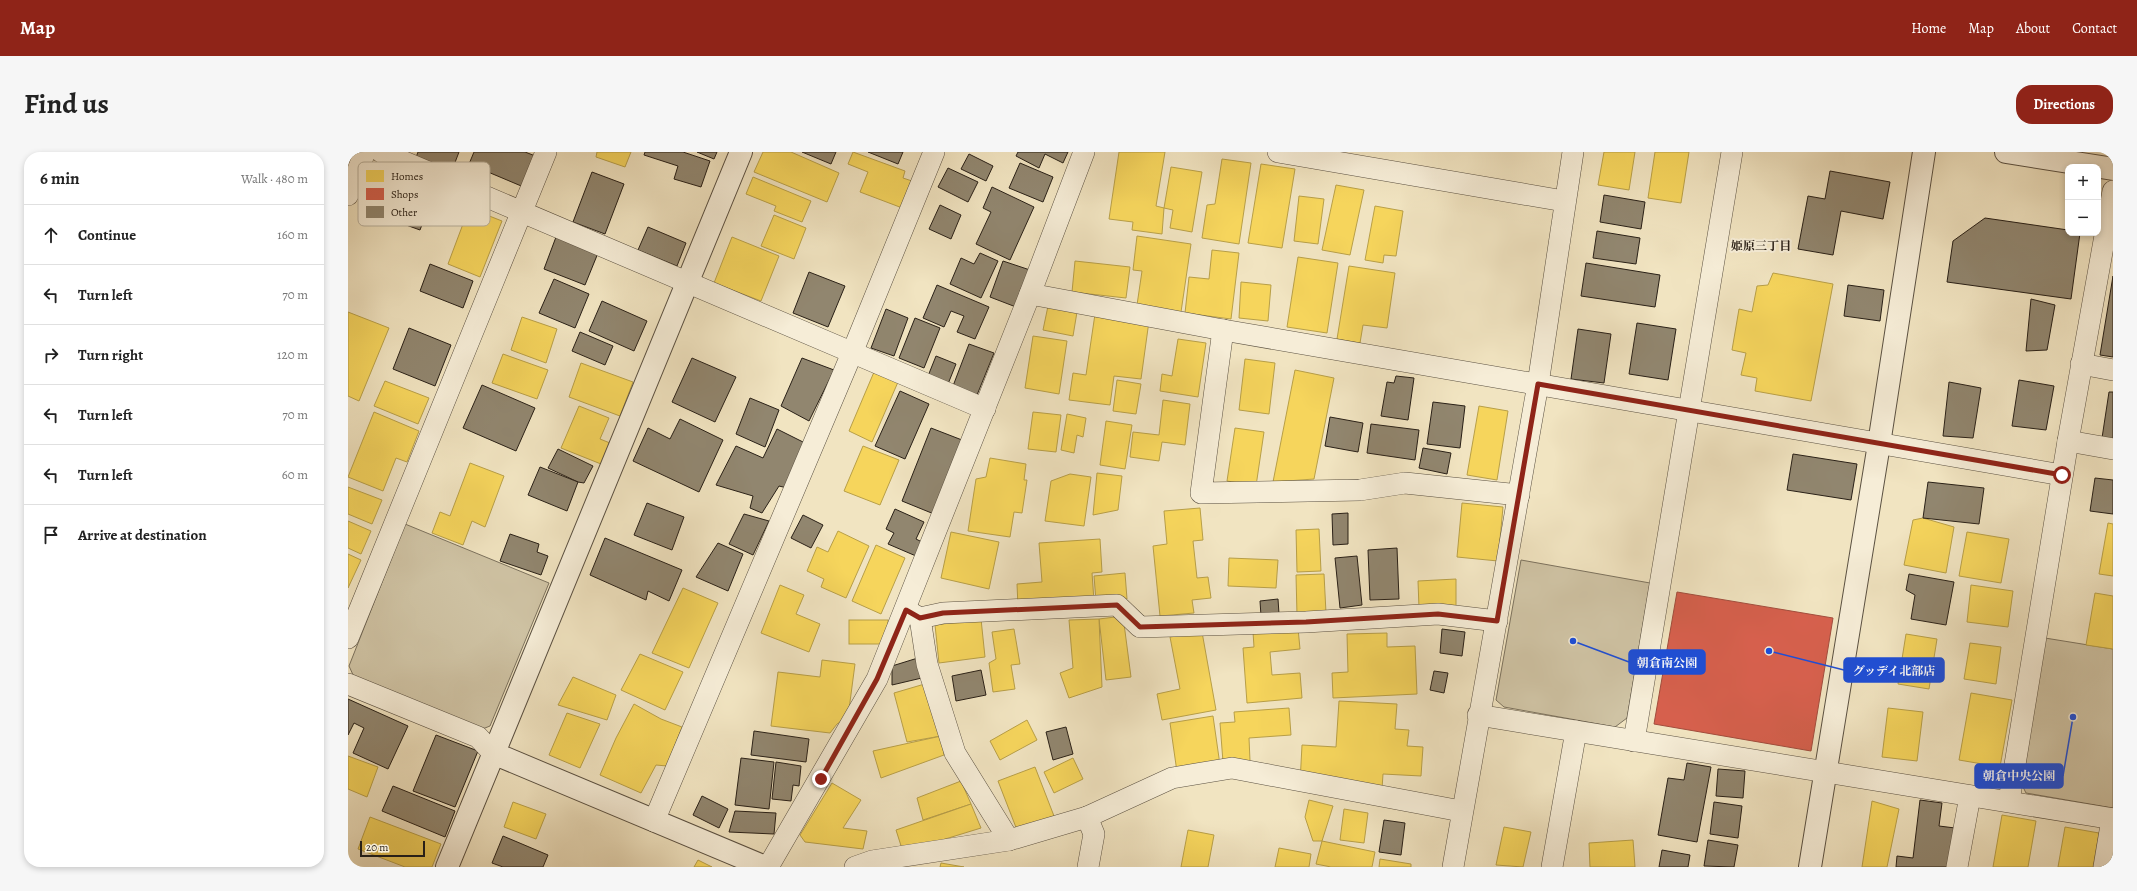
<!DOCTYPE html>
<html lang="en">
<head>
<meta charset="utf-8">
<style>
  body { margin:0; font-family:Alegreya,"Noto Serif JP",serif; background:#f6f6f6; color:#222 }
  .controls { position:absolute; right:12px; top:12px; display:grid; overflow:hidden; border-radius:8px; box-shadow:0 2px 6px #0003 }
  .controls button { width:36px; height:36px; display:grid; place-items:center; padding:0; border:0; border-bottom:1px solid #e0e0e0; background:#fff; color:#222; font:20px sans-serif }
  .scale { position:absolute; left:12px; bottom:10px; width:65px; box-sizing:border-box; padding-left:4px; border:2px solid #292017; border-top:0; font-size:11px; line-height:14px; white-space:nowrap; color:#292017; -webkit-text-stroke:3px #f6edd7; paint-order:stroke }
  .stop { position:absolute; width:12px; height:12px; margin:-9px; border:3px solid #8f2418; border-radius:50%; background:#fff }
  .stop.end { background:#8f2418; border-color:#fff; box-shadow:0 1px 4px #0008 }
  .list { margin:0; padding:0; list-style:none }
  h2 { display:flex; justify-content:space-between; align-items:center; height:52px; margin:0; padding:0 16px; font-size:17px }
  h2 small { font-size:13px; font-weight:400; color:#767676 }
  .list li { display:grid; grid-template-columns:26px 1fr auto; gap:12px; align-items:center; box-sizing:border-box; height:60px; padding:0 16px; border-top:1px solid #e0e0e0 }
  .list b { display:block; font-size:15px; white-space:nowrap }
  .list em { font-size:13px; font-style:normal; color:#767676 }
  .icon { flex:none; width:22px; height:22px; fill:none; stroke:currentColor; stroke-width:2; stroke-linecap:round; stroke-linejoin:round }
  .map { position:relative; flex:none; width:1765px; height:715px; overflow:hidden; border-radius:16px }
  header { display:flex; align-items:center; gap:24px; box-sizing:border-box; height:56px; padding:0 20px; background:#8f2418; color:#fff }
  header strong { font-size:19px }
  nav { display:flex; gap:22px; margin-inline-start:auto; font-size:14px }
  .intro { display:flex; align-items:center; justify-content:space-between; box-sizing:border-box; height:96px; padding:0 24px }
  h1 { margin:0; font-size:28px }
  .button { padding:10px 18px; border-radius:16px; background:#8f2418; color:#fff; font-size:14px; font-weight:700 }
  main { display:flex; gap:24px; padding:0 24px }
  aside { flex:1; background:#fff; border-radius:16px; box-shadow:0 2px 6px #0003 }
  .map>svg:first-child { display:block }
  .green { fill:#cfc3a4; stroke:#7c725e }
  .homes { fill:#f6d55c; stroke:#b89f47 }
  .shops { fill:#d6604d; stroke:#a24d3d }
  .building { fill:#91866f; stroke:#292017 }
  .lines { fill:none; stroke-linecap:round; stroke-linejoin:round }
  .minor-casing { stroke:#5b5142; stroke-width:22 }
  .tertiary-casing { stroke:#5b5142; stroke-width:24 }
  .minor { stroke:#f6edd7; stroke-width:21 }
  .tertiary { stroke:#f6edd7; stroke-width:22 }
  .route { stroke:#8f2418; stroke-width:5 }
  .labels { text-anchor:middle; stroke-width:4; stroke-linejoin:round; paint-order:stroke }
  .neighbourhood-label { font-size:12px; font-weight:bold; fill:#292017; stroke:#f6edd7 }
  .key { fill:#f6edd7; stroke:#b8b09d; stroke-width:1 }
  .key-label { font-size:11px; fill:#292017 }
  .leader { fill:none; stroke:#1d4ed8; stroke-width:1.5 }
  .callout-dot { fill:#1d4ed8; stroke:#f6edd7; stroke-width:1.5 }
  .callout { fill:#1d4ed8; stroke:#1d4ed8; stroke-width:1.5 }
  .callout-label { font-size:12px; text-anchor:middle; font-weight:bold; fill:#fff }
</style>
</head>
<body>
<header>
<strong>Map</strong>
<nav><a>Home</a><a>Map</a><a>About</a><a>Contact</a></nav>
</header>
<div class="intro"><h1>Find us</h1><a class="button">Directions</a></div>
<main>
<aside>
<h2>6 min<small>Walk · 480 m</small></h2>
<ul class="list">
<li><svg class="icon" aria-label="ahead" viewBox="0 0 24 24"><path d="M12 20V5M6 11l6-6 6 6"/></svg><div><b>Continue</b></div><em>160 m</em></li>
<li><svg class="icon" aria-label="left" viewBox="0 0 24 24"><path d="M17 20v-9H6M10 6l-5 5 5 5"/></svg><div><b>Turn left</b></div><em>70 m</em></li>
<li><svg class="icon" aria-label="right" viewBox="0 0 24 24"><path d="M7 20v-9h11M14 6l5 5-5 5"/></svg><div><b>Turn right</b></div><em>120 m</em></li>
<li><svg class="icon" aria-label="left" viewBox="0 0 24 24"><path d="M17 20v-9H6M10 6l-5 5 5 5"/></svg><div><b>Turn left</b></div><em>70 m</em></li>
<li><svg class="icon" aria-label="left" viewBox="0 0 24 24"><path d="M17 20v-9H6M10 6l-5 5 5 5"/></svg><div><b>Turn left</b></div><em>60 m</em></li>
<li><svg class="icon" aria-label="arrive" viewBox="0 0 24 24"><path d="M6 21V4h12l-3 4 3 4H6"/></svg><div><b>Arrive at destination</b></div></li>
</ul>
</aside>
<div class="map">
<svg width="1765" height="715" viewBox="0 0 1765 715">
  <rect width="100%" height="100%" fill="#f1e4c1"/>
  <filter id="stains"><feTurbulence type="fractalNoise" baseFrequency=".005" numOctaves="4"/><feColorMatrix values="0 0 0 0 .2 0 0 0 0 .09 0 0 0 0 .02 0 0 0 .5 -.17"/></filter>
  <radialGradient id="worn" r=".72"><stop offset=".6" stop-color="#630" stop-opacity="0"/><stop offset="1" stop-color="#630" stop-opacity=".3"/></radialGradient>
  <g class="green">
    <polygon points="57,372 201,431 142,574 132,578 6,525 1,514"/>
    <polygon points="1173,408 1302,431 1279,566 1267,575 1156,555 1148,548"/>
    <polygon points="1697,486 1765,497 1765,656 1678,641 1674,633"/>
  </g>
  <g class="homes">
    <polygon points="249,0 283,0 277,15 248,5"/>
    <polygon points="415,0 443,0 491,21 479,50 406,20"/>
    <polygon points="505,0 557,19 555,26 567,30 557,57 512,40 520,20 500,12"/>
    <polygon points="771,0 817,0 808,54 816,56 814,82 784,78 785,70 761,67"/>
    <polygon points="1256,0 1287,0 1281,38 1250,33"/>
    <polygon points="1307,0 1341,0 1333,51 1300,46"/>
    <polygon points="874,7 903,11 891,92 854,86 859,53 867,52"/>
    <polygon points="913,12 947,17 934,96 900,91"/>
    <polygon points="823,15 854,20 844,80 822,76 825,58 816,56"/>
    <polygon points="405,25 463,49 454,70 426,59 428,54 398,42"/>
    <polygon points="988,33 1016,38 1002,103 974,98"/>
    <polygon points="951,44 976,47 970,92 946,89"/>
    <polygon points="1027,54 1055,59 1048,104 1036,103 1035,111 1017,108"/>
    <polygon points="121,56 154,69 132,125 100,112"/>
    <polygon points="426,63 458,76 446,107 413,94"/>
    <polygon points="789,84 843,92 833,160 789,153 794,119 785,118"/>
    <polygon points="384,85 431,104 413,149 366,131"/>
    <polygon points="864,98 891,101 883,167 837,161 841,125 861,127"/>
    <polygon points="950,105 990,111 979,181 939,175"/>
    <polygon points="727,109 782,115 778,146 724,140"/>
    <polygon points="1001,114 1047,121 1039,176 1015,173 1012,191 989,187"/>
    <polygon points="1425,121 1485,132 1463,249 1407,239 1409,226 1393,223 1398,201 1384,198 1391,157 1404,160 1409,134 1420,133"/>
    <polygon points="893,130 923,133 920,169 891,166"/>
    <polygon points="700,154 729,160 725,184 695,178"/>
    <polygon points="0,160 41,176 11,249 0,244"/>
    <polygon points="747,162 801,169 793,227 766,224 762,253 721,248 725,221 738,223"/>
    <polygon points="174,165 209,177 198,211 163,198"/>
    <polygon points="685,184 719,189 711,242 677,236"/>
    <polygon points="830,187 858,191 850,245 812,239 814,222 824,224"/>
    <polygon points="155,202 200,218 189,247 144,231"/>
    <polygon points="897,207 927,211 921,262 891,258"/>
    <polygon points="233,211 285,230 272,264 221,245"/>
    <polygon points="947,218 986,226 966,327 925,330"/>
    <polygon points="526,220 550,230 524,290 501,279"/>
    <polygon points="769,228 793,232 788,262 765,259"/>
    <polygon points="37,229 81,246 70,272 26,254"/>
    <polygon points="815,248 842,252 837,293 814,290 811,309 782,305 785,280 811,283"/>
    <polygon points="231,254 261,266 252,287 262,291 253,312 213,296"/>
    <polygon points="1131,254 1160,259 1149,328 1119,323"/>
    <polygon points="26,260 71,279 59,310 48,306 35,339 0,325"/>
    <polygon points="685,260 713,263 708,300 680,297"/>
    <polygon points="719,262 738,266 735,285 729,283 726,301 713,298"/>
    <polygon points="758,269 784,273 777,317 752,313"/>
    <polygon points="887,276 916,280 908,334 879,329"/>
    <polygon points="515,294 551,308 532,353 496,339"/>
    <polygon points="642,306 678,312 676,328 679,328 674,361 666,360 662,385 620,379 628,327 638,325"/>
    <polygon points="122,311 156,324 137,375 124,369 115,393 84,381 92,360 102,364"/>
    <polygon points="749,321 774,324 770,358 745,363"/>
    <polygon points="722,322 743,325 736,374 697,369 703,329"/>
    <polygon points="0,335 34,348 24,372 0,362"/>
    <polygon points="1114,351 1155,355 1150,409 1109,405"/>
    <polygon points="852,356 855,388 845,389 849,426 860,425 863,446 844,448 846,461 812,464 805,394 819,392 816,359"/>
    <polygon points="1575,366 1606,375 1598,421 1556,413 1565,368"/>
    <polygon points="0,369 23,379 13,402 0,396"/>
    <polygon points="1760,371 1765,372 1765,424 1751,422"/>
    <polygon points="971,377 973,419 949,420 948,378"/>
    <polygon points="490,379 521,394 498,446 473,435 476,427 459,419 469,395 480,400"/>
    <polygon points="603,380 651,390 641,437 593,426"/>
    <polygon points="1619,380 1661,387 1653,431 1611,424"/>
    <polygon points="752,387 754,420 744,421 746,449 670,455 669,432 694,430 691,391"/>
    <polygon points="528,393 557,406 533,462 504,449"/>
    <polygon points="0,402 13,408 0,436"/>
    <polygon points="881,406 930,408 928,436 880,434"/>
    <polygon points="777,421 779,447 748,449 746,424"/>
    <polygon points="976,422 978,461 949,463 948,423"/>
    <polygon points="1108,427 1108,455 1071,456 1070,429"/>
    <polygon points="432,433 456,443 448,462 472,472 461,500 413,481"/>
    <polygon points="1623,433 1665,439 1660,475 1619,470"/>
    <polygon points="335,436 370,451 341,516 304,501"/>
    <polygon points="1747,441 1765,444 1765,497 1738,493"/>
    <polygon points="775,464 783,525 758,528 751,467"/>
    <polygon points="633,467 637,505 591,511 587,473"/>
    <polygon points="751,467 754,535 721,546 712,521 725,516 721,468"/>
    <rect x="501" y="468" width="39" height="24"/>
    <polygon points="950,476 952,497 922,500 924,523 952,521 954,546 899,551 895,496 906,495 905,480"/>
    <polygon points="666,477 672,512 663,513 667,537 645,540 641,511 648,507 644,480"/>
    <polygon points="854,480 868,558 814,568 809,542 832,537 822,485"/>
    <polygon points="1039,481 1039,495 1067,494 1069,542 985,546 984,521 1000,520 999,482"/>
    <polygon points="1558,482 1589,487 1581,537 1550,532"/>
    <polygon points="1622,491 1653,495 1648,532 1616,527"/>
    <polygon points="292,502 335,520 317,558 273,538"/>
    <polygon points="474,508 507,512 500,565 489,572 482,581 423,574 430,520 472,525"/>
    <polygon points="225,525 268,543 259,568 210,553"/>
    <polygon points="580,531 593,584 559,590 546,541"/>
    <polygon points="1623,541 1664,548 1652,615 1611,608"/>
    <polygon points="991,549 1049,552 1047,577 1061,578 1059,594 1075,595 1073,624 1035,622 1034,637 952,631 954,593 988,595"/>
    <polygon points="286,552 313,567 334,575 319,614 308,613 293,641 252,623 268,586"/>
    <polygon points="941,556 943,583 901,586 902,609 875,610 872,571 887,570 886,560"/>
    <polygon points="1540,556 1575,560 1569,609 1534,605"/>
    <polygon points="219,561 252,572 232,616 201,603"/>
    <polygon points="865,564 872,613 829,620 822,571"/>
    <polygon points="679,568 689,588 652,608 642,589"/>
    <polygon points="593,584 596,603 533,626 525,599"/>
    <polygon points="0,604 30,615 19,645 0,637"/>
    <polygon points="725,606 735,627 706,641 696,620"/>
    <polygon points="687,615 706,664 669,678 650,629"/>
    <polygon points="613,629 623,652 575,668 569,646"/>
    <polygon points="484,631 513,648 495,676 519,679 515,697 457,690 452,683"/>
    <polygon points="961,648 985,654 974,689 965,689 957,665"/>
    <polygon points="1524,649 1551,657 1539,715 1514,715"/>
    <polygon points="165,650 198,662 188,687 156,675"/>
    <polygon points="623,652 633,676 555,700 548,678"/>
    <polygon points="996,657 1020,661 1016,691 992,688"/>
    <polygon points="1654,663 1688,669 1680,715 1645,715"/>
    <polygon points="22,665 93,692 84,715 57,715 10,697"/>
    <polygon points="1156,675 1183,680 1175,715 1148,713"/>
    <polygon points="1717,675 1751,681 1745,715 1710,715"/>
    <polygon points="840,678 866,683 860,715 833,715"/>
    <polygon points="1285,688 1287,715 1242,715 1241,691"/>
    <polygon points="974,689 1027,700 1024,715 983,715 968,712"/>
    <polygon points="931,696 963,702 961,715 927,715"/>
    <polygon points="1032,707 1063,712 1063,715 1031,715"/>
    <polygon points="350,708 364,715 346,715"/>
    <polygon points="593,711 616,715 592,715"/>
  </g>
  <polygon class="shops" points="1329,440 1485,466 1463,599 1306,572"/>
  <g class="building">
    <polygon points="70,0 111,0 103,21 67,8"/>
    <polygon points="126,0 177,0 190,5 178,36 121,12"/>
    <polygon points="297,0 335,0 362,9 353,35 326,27 330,14 296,3"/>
    <polygon points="349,0 369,0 366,7"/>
    <polygon points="454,0 488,0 483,12"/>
    <polygon points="520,0 555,0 550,12"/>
    <polygon points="670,0 720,0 715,11 697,2 691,16 668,4"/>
    <polygon points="621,2 645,14 638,29 613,17"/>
    <polygon points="672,11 705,25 695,50 661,36"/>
    <polygon points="600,16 630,30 620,50 590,35"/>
    <polygon points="1482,19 1542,30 1535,67 1493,59 1485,103 1450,97 1460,44 1477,47"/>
    <polygon points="244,20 276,32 257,82 225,70"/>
    <polygon points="48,26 86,41 72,78 33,64"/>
    <polygon points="644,35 686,55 662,108 628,92 643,60 635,56"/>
    <polygon points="1256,43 1297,50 1293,77 1252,70"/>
    <polygon points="592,53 613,63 603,87 581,77"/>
    <polygon points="1637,66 1720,78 1720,81 1732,81 1723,147 1599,130 1605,89"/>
    <polygon points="300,75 338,91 329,114 290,98"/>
    <polygon points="1249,79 1292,86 1288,112 1245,106"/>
    <polygon points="208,85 250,101 237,133 196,117"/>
    <polygon points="632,101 650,109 633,146 602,132 613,106 626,112"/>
    <polygon points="655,109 682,118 668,155 642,145"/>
    <polygon points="1238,111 1312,123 1307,155 1233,144"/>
    <polygon points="82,112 125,129 115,156 72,139"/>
    <polygon points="461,120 497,134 480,175 445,161"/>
    <polygon points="1765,124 1765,205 1752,203"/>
    <polygon points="206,127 241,142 227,176 191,161"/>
    <polygon points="589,133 641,155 627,187 609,180 616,164 603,159 596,175 575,166"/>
    <polygon points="1500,133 1536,138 1532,169 1496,164"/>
    <polygon points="1683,147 1707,153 1699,198 1678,199"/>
    <polygon points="254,149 299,169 286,199 241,179"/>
    <polygon points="538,157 560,166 546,204 523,196"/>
    <polygon points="567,166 592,176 576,216 551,206"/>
    <polygon points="1289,171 1328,177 1320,228 1281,222"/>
    <polygon points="61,176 103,193 87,234 45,217"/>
    <polygon points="1230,177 1263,182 1256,231 1223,227"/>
    <polygon points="232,180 265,194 257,213 224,199"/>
    <polygon points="621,192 646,201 629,243 605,234"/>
    <polygon points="588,204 608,212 600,232 580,224"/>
    <polygon points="344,206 388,225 367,270 324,250"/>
    <polygon points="454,206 486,218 461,269 433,254"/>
    <polygon points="1048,224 1066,226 1060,268 1033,264 1039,230 1046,231"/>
    <polygon points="1671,228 1706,234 1698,278 1664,274"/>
    <polygon points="1601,230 1633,236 1625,286 1595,284"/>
    <polygon points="134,233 187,256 168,299 115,276"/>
    <polygon points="552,239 581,252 557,307 527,294"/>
    <polygon points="1761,240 1765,240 1765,288 1754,286"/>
    <polygon points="402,246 431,258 417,295 388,282"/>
    <polygon points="1085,250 1117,254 1112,296 1079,292"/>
    <polygon points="982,265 1015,271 1010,300 977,294"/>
    <polygon points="332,267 375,288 351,340 285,309 300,276 322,287"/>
    <polygon points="1023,272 1071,278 1067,308 1019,301"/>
    <polygon points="583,276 614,288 586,362 554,349"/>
    <polygon points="429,277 459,292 439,336 431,334 414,361 402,356 405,344 368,333 388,294 415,306"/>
    <polygon points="1075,296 1103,301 1099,322 1071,316"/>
    <polygon points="210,297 245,314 236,331 230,330 200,316"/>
    <polygon points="1445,302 1509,312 1503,348 1439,338"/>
    <polygon points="192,315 230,330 219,359 180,343"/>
    <polygon points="1747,326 1765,328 1765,362 1742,359"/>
    <polygon points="1580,330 1636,336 1631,372 1575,366"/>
    <polygon points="299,351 336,365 324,398 286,383"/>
    <polygon points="547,357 576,370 568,387 574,390 568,404 540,392 546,381 538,377"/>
    <polygon points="1000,361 1000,392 985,393 984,362"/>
    <polygon points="396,362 421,369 405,403 381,392"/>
    <polygon points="455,363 475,373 463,396 443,386"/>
    <polygon points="162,382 191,392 189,400 200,404 193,423 152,409"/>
    <polygon points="257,386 334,418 321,449 300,439 298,448 242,423"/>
    <polygon points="370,391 395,402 380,439 348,425"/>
    <polygon points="1049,396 1051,447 1022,448 1020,398"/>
    <polygon points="1009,404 1014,453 992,456 987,406"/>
    <polygon points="1561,422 1606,430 1598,473 1563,467 1567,443 1558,438"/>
    <polygon points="930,447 931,462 913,464 912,449"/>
    <polygon points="1094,477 1117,480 1114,504 1092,501"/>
    <polygon points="573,505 578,525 544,533 544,514"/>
    <polygon points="633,518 638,543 608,549 604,524"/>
    <polygon points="1086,519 1100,521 1096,541 1082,538"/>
    <polygon points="0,547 60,574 40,617 5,601 16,576 6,571 0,583"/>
    <polygon points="718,575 725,602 705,608 698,580"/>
    <polygon points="406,579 461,587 458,610 403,603"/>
    <polygon points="88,583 130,599 107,655 65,639"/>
    <polygon points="393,606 426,610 421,657 387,653"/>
    <polygon points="428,610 453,614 451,634 445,633 443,649 424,647"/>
    <polygon points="1339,611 1363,615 1349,690 1310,683 1320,626 1336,628"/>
    <polygon points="1370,617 1397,619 1395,646 1368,644"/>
    <polygon points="45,634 107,659 97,685 34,659"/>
    <polygon points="354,644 380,657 371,676 345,663"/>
    <polygon points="1572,648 1594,651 1591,674 1607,676 1601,715 1548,715 1549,704 1565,706"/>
    <polygon points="1366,650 1394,654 1390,686 1362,682"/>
    <polygon points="387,659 428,661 426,682 381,680"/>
    <polygon points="1036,668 1057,671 1053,703 1031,700"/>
    <polygon points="155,684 200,703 195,715 155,715 144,711"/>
    <polygon points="1360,688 1390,693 1386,715 1356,714"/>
    <polygon points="1314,698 1342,703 1340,715 1311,715"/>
  </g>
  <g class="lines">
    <defs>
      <g id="minor">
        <polyline points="33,0 637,257"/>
        <polyline points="930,0 1216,49"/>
        <polyline points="0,43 17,0"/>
        <polyline points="682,142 875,178 1714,323"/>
        <polyline points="875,178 853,341 1012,338 1057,331 1171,343"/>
        <polyline points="1733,212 1765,218"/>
        <polyline points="1720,289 1765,297"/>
        <polyline points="558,458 572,466 595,461 769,453 792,475 958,470 1090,462 1149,469"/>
        <polyline points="572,466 579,512 607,601 661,688"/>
        <polyline points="0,486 198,0"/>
        <polyline points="0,532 130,585 145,601"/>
        <polyline points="1130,563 1765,667"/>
        <polyline points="1286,589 1384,0"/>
        <polyline points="1661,649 1720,289 1765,39"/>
        <polyline points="739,665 746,682 740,715"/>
        <polyline points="306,669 504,201 586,0"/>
        <polyline points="420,715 529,527 682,142 736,0"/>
        <polyline points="507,715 524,709 661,688 739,665 824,626 884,616 1113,659"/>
        <polyline points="1105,715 1190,232 1225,0"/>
        <polyline points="1204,715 1228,579"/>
        <polyline points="1609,715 1622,644"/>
        <polyline points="1756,715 1764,667"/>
      </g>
      <g id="tertiary">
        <polyline points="1658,0 1765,17"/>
        <polyline points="145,601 417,715"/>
        <polyline points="99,715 393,0"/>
        <polyline points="1462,715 1531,292 1576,0"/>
      </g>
    </defs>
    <use href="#minor" class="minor-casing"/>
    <use href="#tertiary" class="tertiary-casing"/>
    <use href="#minor" class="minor"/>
    <use href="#tertiary" class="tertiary"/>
  </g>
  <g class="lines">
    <polyline class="route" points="473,627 529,527 558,458 572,466 595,461 769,453 792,475 958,470 1090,462 1149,469 1190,232 1714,323"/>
  </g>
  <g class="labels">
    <g class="neighbourhood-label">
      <text x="1413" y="98">姫原三丁目</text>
    </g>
  </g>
  <rect x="10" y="10" width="132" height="64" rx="6" class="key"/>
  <rect x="18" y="18" width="18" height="12" fill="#f6d55c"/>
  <rect x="18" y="36" width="18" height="12" fill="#d6604d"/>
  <rect x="18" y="54" width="18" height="12" fill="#91866f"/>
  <g class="key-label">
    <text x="43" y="28">Homes</text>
    <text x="43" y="46">Shops</text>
    <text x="43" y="64">Other</text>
  </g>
  <path class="leader" d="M1225 489L1281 510M1421 499L1496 518M1725 565L1715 624"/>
  <g class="callout-dot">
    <circle cx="1225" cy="489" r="4"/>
    <circle cx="1421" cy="499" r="4"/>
    <circle cx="1725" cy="565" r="4"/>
  </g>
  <g class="callout">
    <rect x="1281" y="498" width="76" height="24" rx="4"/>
    <rect x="1496" y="506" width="100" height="24" rx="4"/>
    <rect x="1627" y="612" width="88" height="24" rx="4"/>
  </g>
  <g class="callout-label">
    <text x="1319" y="515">朝倉南公園</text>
    <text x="1546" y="523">グッデイ北部店</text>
    <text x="1671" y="628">朝倉中央公園</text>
  </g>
  <rect width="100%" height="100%" filter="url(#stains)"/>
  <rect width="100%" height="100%" fill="url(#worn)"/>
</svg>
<div class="controls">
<button>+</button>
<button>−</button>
</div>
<div class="scale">20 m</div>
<div class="stop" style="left:1714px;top:323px"></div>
<div class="stop end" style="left:473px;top:627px"></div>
</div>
</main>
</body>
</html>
